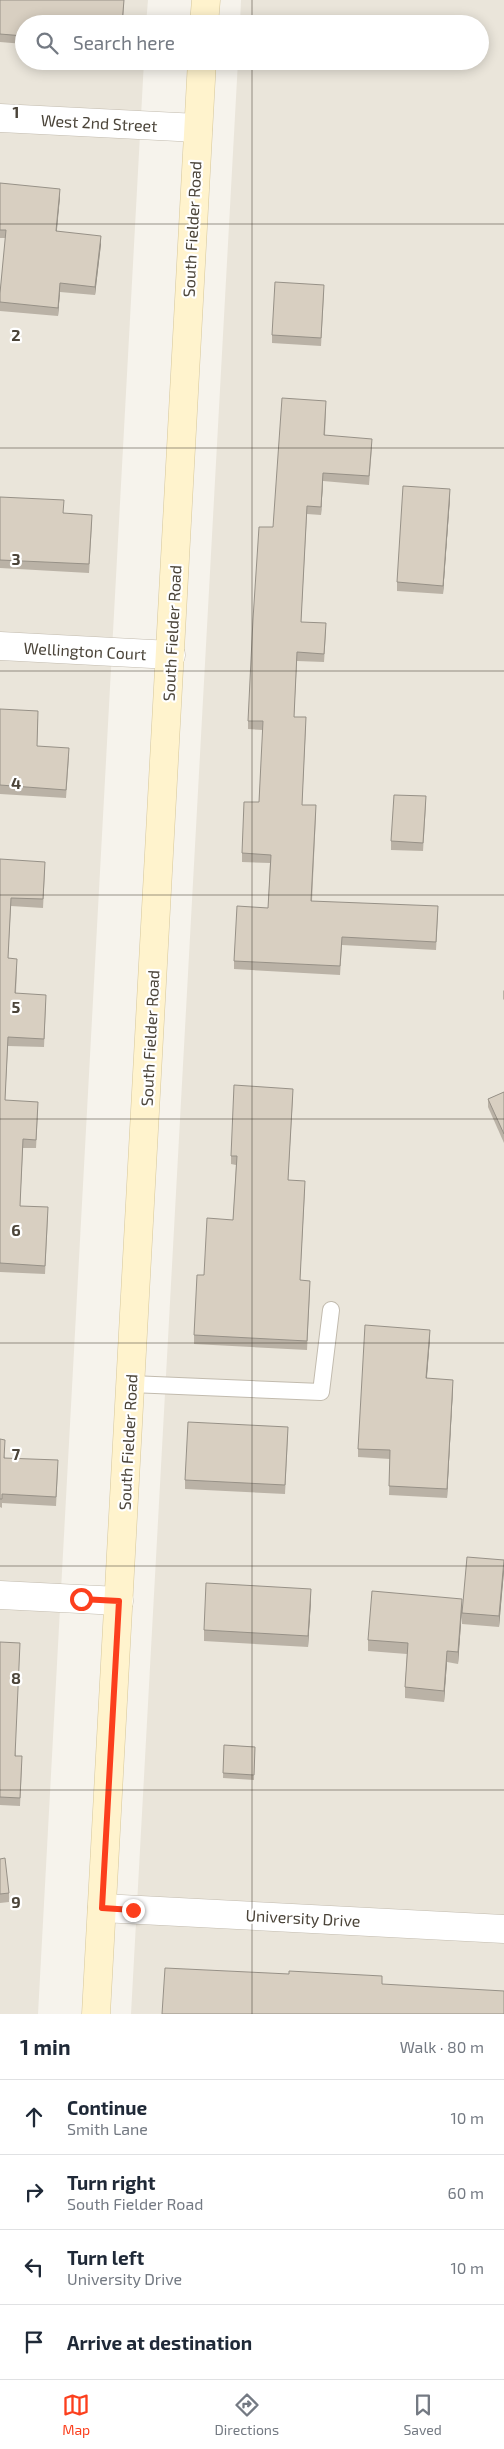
<!DOCTYPE html>
<html lang="en">
<head>
<meta charset="utf-8">
<style>
  body { margin:0; font-family:"Exo 2",sans-serif; background:#f2f2f3; color:#1f2937 }
  .stop { position:absolute; width:15px; height:15px; margin:-11px; border:4px solid #fc3f1d; border-radius:50%; background:#fff }
  .stop.end { background:#fc3f1d; border-color:#fff; box-shadow:0 1px 5px #0008 }
  .list { margin:0; padding:0; list-style:none }
  h2 { display:flex; justify-content:space-between; align-items:center; height:65px; margin:0; padding:0 20px; font-size:21px }
  h2 small { font-size:16px; font-weight:400; color:#747a83 }
  .list li { display:grid; grid-template-columns:32px 1fr auto; gap:15px; align-items:center; box-sizing:border-box; height:75px; padding:0 20px; border-top:1px solid #e0e1e3 }
  .list b { display:block; font-size:19px; white-space:nowrap }
  .list p { margin:0; font-size:16px; white-space:nowrap; color:#747a83 }
  .list em { font-size:16px; font-style:normal; color:#747a83 }
  .icon { flex:none; width:28px; height:28px; fill:none; stroke:currentColor; stroke-width:2; stroke-linecap:round; stroke-linejoin:round }
  .map { position:relative; flex:none; width:504px; height:2014px; overflow:hidden }
  .search { position:absolute; background:#fff; box-shadow:0 2px 12px #0003; left:15px; right:15px; top:15px; height:55px; display:flex; align-items:center; gap:12px; box-sizing:border-box; padding:0 18px; border-radius:28px; color:#747a83; font-size:19px }
  .sheet { height:365px; background:#fff }
  nav { display:flex; justify-content:space-around; align-items:center; box-sizing:border-box; height:70px; border-top:1px solid #e0e1e3; background:#fff; font-size:14px; color:#747a83 }
  nav a { display:grid; justify-items:center; gap:2px }
  nav .on { color:#fc3f1d }
  .map>svg:first-child { display:block }
  .residential { fill:#eae5da }
  .lines { fill:none; stroke-linecap:round; stroke-linejoin:round }
  .lane-casing { stroke:#c2bbae; stroke-width:18 }
  .street-casing { stroke:#c2bbae; stroke-width:29 }
  .secondary-casing { stroke:#d6c79b; stroke-width:29 }
  .lane { stroke:#fff; stroke-width:16 }
  .street { stroke:#fff; stroke-width:28 }
  .secondary { stroke:#fff3cd; stroke-width:28 }
  .wall { fill:#bab2a6 }
  .shaded-wall { fill:#979187 }
  .building { fill:#d8cfc1; stroke:#979187 }
  .route { stroke:#fc3f1d; stroke-width:6 }
  .grid { fill:none; stroke:#4b4439; stroke-width:1; stroke-opacity:0.55 }
  .labels { text-anchor:middle; stroke-width:4.5; stroke-linejoin:round; paint-order:stroke }
  .street-label { font-size:16px; fill:#4b4439; stroke:#fff }
  .grid-label { font-size:16px; text-anchor:middle; font-weight:bold; fill:#4b4439; stroke:#fff; stroke-width:4.5; stroke-linejoin:round; paint-order:stroke }
</style>
</head>
<body>
<div class="map">
<svg width="504" height="2014" viewBox="0 0 504 2014">
  <rect width="100%" height="100%" fill="#f6f3ec"/>
  <g class="residential">
    <polygon points="0,0 148,0 146,24 24,24 24,61 144,61 38,2014 0,2014"/>
    <polygon points="241,0 504,0 504,2014 131,2014 238,61 480,61 480,24 240,24"/>
  </g>
  <g class="lines">
    <defs>
      <polyline id="lane" points="131,1384 321,1392 331,1310"/>
      <g id="street">
        <polyline points="0,118 198,128"/>
        <polyline points="0,646 171,655"/>
        <polyline points="0,1595 119,1601"/>
        <polyline points="102,1908 504,1929"/>
      </g>
      <g id="secondary">
        <polyline points="204,24 206,0"/>
        <polyline points="96,2014 202,61"/>
      </g>
    </defs>
    <use href="#lane" class="lane-casing"/>
    <use href="#street" class="street-casing"/>
    <use href="#secondary" class="secondary-casing"/>
    <use href="#lane" class="lane"/>
    <use href="#street" class="street"/>
    <use href="#secondary" class="secondary"/>
  </g>
  <g class="wall">
    <polygon points="0,0 124,0 123,24 24,24 24,44 0,42"/>
    <polygon points="0,183 60,197 56,231 101,244 95,295 60,292 58,316 0,311 0,293 6,238 0,238"/>
    <polygon points="324,293 321,346 272,343 272,335"/>
    <polygon points="326,410 325,435 372,447 369,485 323,481 321,515 307,514 301,622 326,632 324,662 297,661 294,717 306,726 302,805 316,814 312,901 438,914 436,950 342,945 340,975 234,969 234,961 268,908 270,863 242,862 242,853 259,802 263,730 248,729 248,721 273,527"/>
    <polygon points="0,497 64,513 92,523 89,573 0,568"/>
    <polygon points="450,498 443,594 397,591 397,582"/>
    <polygon points="0,709 38,719 37,746 69,757 66,798 0,794"/>
    <polygon points="426,805 423,851 391,850 391,841"/>
    <polygon points="0,859 45,870 43,908 11,906 8,958 17,967 16,993 46,1003 44,1047 8,1046 5,1100 38,1110 36,1148 23,1148 20,1206 48,1216 45,1274 0,1272"/>
    <polygon points="504,990 504,1000 503,999 503,991"/>
    <polygon points="504,1092 504,1143 488,1107 488,1099"/>
    <polygon points="293,1097 288,1180 305,1189 300,1280 310,1289 307,1350 194,1344 194,1335 204,1275 233,1220 236,1165 231,1164 231,1156"/>
    <polygon points="430,1338 427,1378 453,1388 447,1498 389,1495 390,1459 358,1457 358,1449"/>
    <polygon points="288,1435 285,1494 185,1489 185,1480"/>
    <polygon points="0,1439 5,1458 58,1469 56,1506 2,1503 2,1508 0,1507"/>
    <polygon points="504,1571 499,1627 462,1624 462,1613"/>
    <polygon points="311,1600 308,1647 204,1641 204,1630"/>
    <polygon points="462,1610 458,1664 447,1662 444,1702 405,1698 405,1687 407,1654 368,1651 368,1640"/>
    <polygon points="0,1642 16,1756 22,1765 20,1806 0,1805"/>
    <polygon points="224,1745 255,1747 254,1780 223,1778"/>
    <polygon points="0,1859 9,1893 9,1902 0,1903"/>
  </g>
  <g class="shaded-wall">
    <polygon points="60,189 60,197 56,240 56,231"/>
    <polygon points="101,236 101,244 95,295 95,287"/>
    <polygon points="60,283 60,292 58,316 58,308"/>
    <polygon points="323,473 323,481 321,515 321,507"/>
    <polygon points="450,489 450,498 443,594 443,586"/>
    <polygon points="430,1330 430,1338 426,1387 426,1378"/>
    <polygon points="453,1380 453,1388 447,1498 447,1489"/>
    <polygon points="504,1560 504,1571 499,1627 499,1616"/>
    <polygon points="311,1589 311,1600 308,1647 308,1636"/>
    <polygon points="462,1599 462,1610 458,1664 458,1652"/>
    <polygon points="447,1651 447,1662 444,1702 444,1691"/>
  </g>
  <g class="building">
    <polygon points="0,0 124,0 122,24 74,21 73,24 24,24 24,36 0,34"/>
    <polygon points="0,183 60,189 56,231 101,236 95,287 60,283 58,308 0,302 0,293 6,230 0,230"/>
    <polygon points="275,282 324,285 321,338 272,335"/>
    <polygon points="282,398 326,401 324,435 372,439 369,476 323,473 321,507 307,506 301,622 326,623 324,654 297,652 294,717 306,717 302,805 316,805 311,901 438,906 436,942 342,937 340,966 234,961 237,906 268,908 271,855 242,853 244,802 259,802 263,721 248,721 253,619 259,527 273,527"/>
    <polygon points="403,486 450,489 443,586 397,582"/>
    <polygon points="0,497 64,500 63,513 92,515 89,564 0,560"/>
    <polygon points="0,709 38,711 37,746 69,748 66,790 0,785"/>
    <polygon points="394,795 426,796 423,843 391,841"/>
    <polygon points="0,859 45,862 43,899 11,898 8,958 17,959 15,993 46,995 44,1039 8,1037 5,1100 38,1102 36,1140 23,1139 20,1206 48,1207 45,1266 0,1263"/>
    <polygon points="234,1085 293,1089 288,1180 305,1181 300,1280 310,1281 307,1341 194,1335 197,1275 204,1275 207,1218 233,1220 237,1156 231,1156"/>
    <polygon points="504,1092 504,1134 488,1099"/>
    <polygon points="365,1325 430,1330 426,1378 453,1380 447,1489 389,1486 390,1450 358,1449"/>
    <polygon points="188,1422 288,1427 285,1485 185,1480"/>
    <polygon points="0,1439 5,1440 4,1458 58,1460 56,1497 2,1494 2,1499 0,1499"/>
    <polygon points="467,1557 504,1560 499,1616 462,1613"/>
    <polygon points="206,1583 311,1589 308,1636 204,1630"/>
    <polygon points="372,1591 462,1599 458,1652 447,1651 444,1691 405,1687 408,1643 368,1640"/>
    <polygon points="0,1642 20,1643 15,1756 22,1756 20,1798 0,1797"/>
    <polygon points="224,1745 255,1747 254,1775 223,1773"/>
    <polygon points="5,1858 9,1893 0,1894 0,1859"/>
    <polygon points="165,1968 289,1974 289,1971 382,1976 382,1984 504,1991 504,2014 162,2014"/>
  </g>
  <g class="lines">
    <polyline class="route" points="81,1599 119,1601 102,1908 133,1910"/>
  </g>
  <path class="grid" d="M 252,0 L 252,24M 252,61 L 252,2014M 0,224 L 504,224M 0,448 L 504,448M 0,671 L 504,671M 0,895 L 504,895M 0,1119 L 504,1119M 0,1343 L 504,1343M 0,1566 L 504,1566M 0,1790 L 504,1790"/>
  <g class="labels">
    <g class="street-label">
      <text transform="translate(99 123) rotate(3)" y="6">West 2nd Street</text>
      <text transform="translate(192 229) rotate(-87)" y="6">South Fielder Road</text>
      <text transform="translate(172 633) rotate(-87)" y="6">South Fielder Road</text>
      <text transform="translate(85 651) rotate(3)" y="6">Wellington Court</text>
      <text transform="translate(150 1038) rotate(-87)" y="6">South Fielder Road</text>
      <text transform="translate(128 1442) rotate(-87)" y="6">South Fielder Road</text>
      <text transform="translate(303 1918) rotate(3)" y="6">University Drive</text>
    </g>
  </g>
  <g class="grid-label">
    <text x="16" y="118">1</text>
    <text x="16" y="341">2</text>
    <text x="16" y="565">3</text>
    <text x="16" y="789">4</text>
    <text x="16" y="1013">5</text>
    <text x="16" y="1236">6</text>
    <text x="16" y="1460">7</text>
    <text x="16" y="1684">8</text>
    <text x="16" y="1908">9</text>
  </g>
</svg>
<div class="stop" style="left:81px;top:1599px"></div>
<div class="stop end" style="left:133px;top:1910px"></div>
<div class="search"><svg class="icon" aria-label="search" viewBox="0 0 24 24"><circle cx="10" cy="10" r="6"/><path d="M15 15l6 6"/></svg>Search here</div>
</div>
<section class="sheet">
<h2>1 min<small>Walk · 80 m</small></h2>
<ul class="list">
<li><svg class="icon" aria-label="ahead" viewBox="0 0 24 24"><path d="M12 20V5M6 11l6-6 6 6"/></svg><div><b>Continue</b><p>Smith Lane</p></div><em>10 m</em></li>
<li><svg class="icon" aria-label="right" viewBox="0 0 24 24"><path d="M7 20v-9h11M14 6l5 5-5 5"/></svg><div><b>Turn right</b><p>South Fielder Road</p></div><em>60 m</em></li>
<li><svg class="icon" aria-label="left" viewBox="0 0 24 24"><path d="M17 20v-9H6M10 6l-5 5 5 5"/></svg><div><b>Turn left</b><p>University Drive</p></div><em>10 m</em></li>
<li><svg class="icon" aria-label="arrive" viewBox="0 0 24 24"><path d="M6 21V4h12l-3 4 3 4H6"/></svg><div><b>Arrive at destination</b></div></li>
</ul>
</section>
<nav>
<a class="on"><svg class="icon" aria-label="map" viewBox="0 0 24 24"><path d="M3 6l6-2 6 2 6-2v14l-6 2-6-2-6 2zM9 4v14M15 6v14"/></svg>Map</a>
<a><svg class="icon" aria-label="directions" viewBox="0 0 24 24"><path d="M12 3l9 9-9 9-9-9zM9 14v-3h6M13 9l2 2-2 2"/></svg>Directions</a>
<a><svg class="icon" aria-label="saved" viewBox="0 0 24 24"><path d="M7 4h10v16l-5-4-5 4z"/></svg>Saved</a>
</nav>
</body>
</html>
